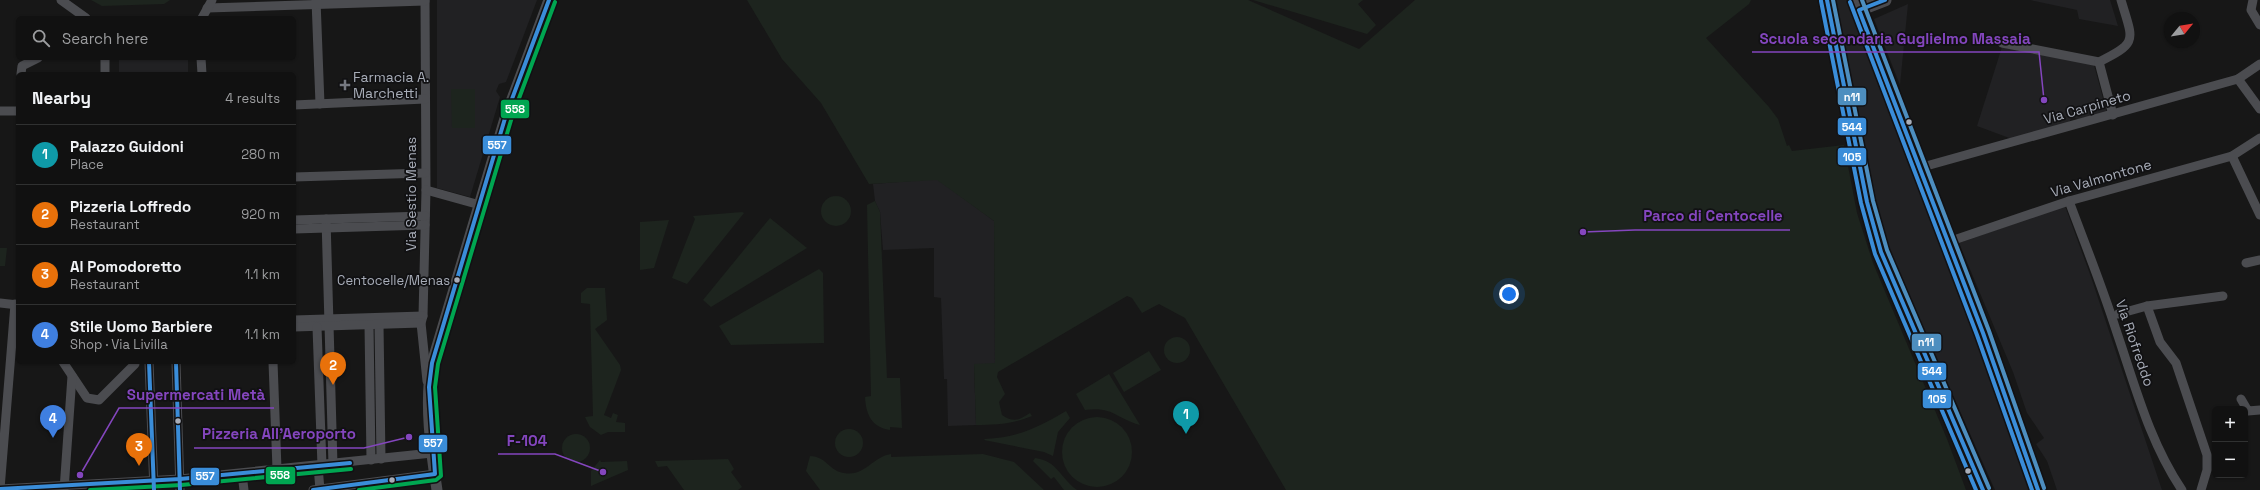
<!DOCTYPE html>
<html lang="en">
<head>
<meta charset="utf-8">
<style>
  body { margin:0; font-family:"Space Grotesk",sans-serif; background:#1a1a1a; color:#f1f3f6 }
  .controls { position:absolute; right:12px; bottom:12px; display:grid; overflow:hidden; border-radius:6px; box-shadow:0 1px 3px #0004 }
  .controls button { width:36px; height:36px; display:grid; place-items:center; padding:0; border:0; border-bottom:1px solid #303131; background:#111; color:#f1f3f6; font:20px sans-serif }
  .compass { position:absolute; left:2164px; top:12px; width:36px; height:36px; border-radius:50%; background:#111; box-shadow:0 1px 3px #0004; rotate:60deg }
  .you { position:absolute; left:1509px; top:294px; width:14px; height:14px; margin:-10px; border:3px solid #fff; border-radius:50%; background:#1a73e8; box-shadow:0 0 0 6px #1a73e833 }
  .badge { display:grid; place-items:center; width:26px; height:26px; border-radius:50%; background:#757880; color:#fff; font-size:13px; font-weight:700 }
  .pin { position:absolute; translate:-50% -33px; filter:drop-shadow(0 1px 2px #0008) }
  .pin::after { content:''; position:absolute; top:21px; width:14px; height:12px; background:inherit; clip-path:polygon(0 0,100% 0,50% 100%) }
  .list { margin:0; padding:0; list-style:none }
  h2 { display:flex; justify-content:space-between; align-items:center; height:52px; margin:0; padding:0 16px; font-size:17px }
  h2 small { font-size:13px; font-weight:400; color:#9c9d9f }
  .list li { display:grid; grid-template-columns:26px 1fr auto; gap:12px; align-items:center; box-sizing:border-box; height:60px; padding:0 16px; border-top:1px solid #303131 }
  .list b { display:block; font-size:15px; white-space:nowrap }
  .list p { margin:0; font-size:13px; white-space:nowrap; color:#9c9d9f }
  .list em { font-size:13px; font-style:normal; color:#9c9d9f }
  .icon { flex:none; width:22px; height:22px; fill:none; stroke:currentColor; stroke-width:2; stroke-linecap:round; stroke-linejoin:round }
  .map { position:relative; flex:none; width:2260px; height:490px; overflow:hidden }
  .search { position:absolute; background:#111; box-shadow:0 1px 3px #0004; left:16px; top:16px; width:280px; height:44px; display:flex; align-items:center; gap:10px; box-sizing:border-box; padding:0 14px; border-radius:6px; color:#9c9d9f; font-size:15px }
  .panel { position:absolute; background:#111; box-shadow:0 1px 3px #0004; left:16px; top:72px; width:280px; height:292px; border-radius:6px }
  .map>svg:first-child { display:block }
  .built { fill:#212123 }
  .green { fill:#1d241e }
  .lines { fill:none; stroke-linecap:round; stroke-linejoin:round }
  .minor { stroke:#4b4c50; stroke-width:9 }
  .tertiary { stroke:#4b4c50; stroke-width:11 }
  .secondary { stroke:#4a4a4e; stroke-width:13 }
  .bus-1-casing { stroke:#111113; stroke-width:7 }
  .bus-2-casing { stroke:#111113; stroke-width:7 }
  .bus-3-casing { stroke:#111113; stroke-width:7 }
  .bus-4-casing { stroke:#111113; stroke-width:7 }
  .bus-5-casing { stroke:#111113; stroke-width:7 }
  .bus-6-casing { stroke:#111113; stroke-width:7 }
  .bus-1 { stroke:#3a8dd9; stroke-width:4 }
  .bus-2 { stroke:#00a651; stroke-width:4 }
  .bus-3 { stroke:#3a8dd9; stroke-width:4 }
  .bus-4 { stroke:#3a8dd9; stroke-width:4 }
  .bus-5 { stroke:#4d8ebf; stroke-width:4 }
  .bus-6 { stroke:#3a8dd9; stroke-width:4 }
  .poi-dot { fill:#757880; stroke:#111113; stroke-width:1.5 }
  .bus-dot { fill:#a8adb8; stroke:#111113; stroke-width:1.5 }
  .labels { text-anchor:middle; stroke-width:3.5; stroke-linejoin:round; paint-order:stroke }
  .bus-label { font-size:13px; fill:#a8adb8; stroke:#111113; text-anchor:end }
  .poi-label { font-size:14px; fill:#a8adb8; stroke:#111113; text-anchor:start }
  .street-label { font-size:14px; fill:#a8adb8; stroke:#111113 }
  .leader { fill:none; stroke:#8446be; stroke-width:1.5 }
  .callout-dot { fill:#8446be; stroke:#111113; stroke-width:1.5 }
  .callout-label { font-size:15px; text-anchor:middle; font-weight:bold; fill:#8446be; stroke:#111113; stroke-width:3.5; stroke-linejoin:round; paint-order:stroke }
  .line-badge { stroke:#111113; stroke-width:1.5 }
  .badge-label { font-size:11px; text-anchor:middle; font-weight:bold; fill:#fff }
</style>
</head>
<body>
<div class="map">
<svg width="2260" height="490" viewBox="0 0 2260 490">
  <rect width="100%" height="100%" fill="#171717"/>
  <g class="built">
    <polygon points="437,0 537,0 506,82 499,84 496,91 500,97 470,197 437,188"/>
    <polygon points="1833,0 1849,0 1961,293 2029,490 1995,490 1886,245 1875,206"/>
    <polygon points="2030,0 2110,0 2118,26 2079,19 2077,10"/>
    <polygon points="1908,4 1900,85 1874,19"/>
    <polygon points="2002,47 2094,65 2107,113 2079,120 2075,118 2071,119 2068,124 2012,139 1977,126"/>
    <rect x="119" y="58" width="69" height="16"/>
    <polygon points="937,179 994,221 995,364 974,365 976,425 948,426 947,379 944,379 941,298 934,297 934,248 883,250 880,212 875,201 873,184"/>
    <polygon points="2065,206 2091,277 2162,490 2057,490 2047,461 2036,444 2044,438 2027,413 2013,372 1959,243"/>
  </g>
  <g class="green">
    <polygon points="91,0 170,0 164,4 102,6"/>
    <path d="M 747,0 L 1248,0 L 1359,49 L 1415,0 L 1751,0 L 1749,4 L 1706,38 L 1769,107 L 1778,119 L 1787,146 L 1789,145 L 1792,151 L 1844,145 L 1857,213 L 1873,263 L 1947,439 L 1966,490 L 1286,490 L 1185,318 L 1159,304 L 1142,313 L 1132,298 L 1127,296 L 998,372 L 997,377 L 1005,394 L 999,402 L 1002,415 C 1014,423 1019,420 1030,413 L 1032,416 C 1013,424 996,425 976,425 L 974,364 L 995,363 L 994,221 L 937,180 L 869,184 L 821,103 L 782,59 Z"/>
    <polygon points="1253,0 1363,0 1358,4 1376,25 1367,34"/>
    <polygon points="451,89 475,89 475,128 452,128"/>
    <circle cx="836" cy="211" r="15"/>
    <path d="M 875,201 L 880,212 L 887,378 L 900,378 L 902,428 L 890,427 L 890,430 C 871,427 866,414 865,397 L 871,396 L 867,205 Z"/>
    <polygon points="742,212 744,213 687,284 672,278 695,219 693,216"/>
    <polygon points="770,218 807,248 711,307 703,300"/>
    <polygon points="669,220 654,268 640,270 640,222"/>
    <polygon points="0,248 7,248 5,266 0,266"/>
    <polygon points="819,269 823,273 824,343 731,345 719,326"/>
    <polygon points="587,288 605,288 607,320 595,329 620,365 621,370 604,415 611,418 613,413 618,415 616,422 625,423 625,432 608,432 601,435 590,427 585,417 593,416 590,304 581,303 581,293"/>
    <circle cx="1177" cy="350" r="13"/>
    <polygon points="1149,351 1161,370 1124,392 1113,373"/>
    <path d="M 1109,374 L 1140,425 C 1117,419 1113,406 1085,410 L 1076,394 Z"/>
    <path d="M 1066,411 L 1070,418 L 1058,432 L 1053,456 L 1044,452 L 984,440 L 985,439 C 1019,437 1037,428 1066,411 Z"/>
    <circle cx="1097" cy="452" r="35"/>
    <circle cx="849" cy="443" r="14"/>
    <circle cx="576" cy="448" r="14"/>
    <path d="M 891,454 L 891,457 L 983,454 L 1014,462 L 1044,490 L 820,490 L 806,471 L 810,456 C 826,456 829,471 844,473 C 865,477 872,457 891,454 Z"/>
    <path d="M 1035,458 C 1058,461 1060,478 1077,490 L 1064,490 L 1054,477 L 1051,479 L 1033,461 Z"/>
    <polygon points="728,459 734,469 731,472 742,487 738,490 684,490 667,466 658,467 655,461"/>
    <polygon points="600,460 601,462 627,461 628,470 591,486 591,471"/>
  </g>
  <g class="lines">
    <g class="minor">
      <polyline points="61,0 86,18"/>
      <polyline points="316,0 320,104"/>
      <polyline points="425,0 426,190 423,316 421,323 427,381"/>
      <polyline points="2253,0 2251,10 2260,25"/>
      <polyline points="207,8 425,1"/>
      <polyline points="202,18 212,0"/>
      <polyline points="2002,43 2099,62"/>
      <polyline points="105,58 105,74"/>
      <polyline points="201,58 202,74"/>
      <path d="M 2099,62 C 2139,42 2133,41 2121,0"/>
      <polyline points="2099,62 2113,115"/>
      <polyline points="21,74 22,66 38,58"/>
      <polyline points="2238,79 2260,109"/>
      <polyline points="294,105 425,99"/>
      <polyline points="0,111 18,111"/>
      <polyline points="2232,156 2260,215"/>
      <polyline points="1919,168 2238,79 2260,64"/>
      <polyline points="294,177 425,173"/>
      <polyline points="426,190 480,205"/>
      <path d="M 2069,201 C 2085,244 2102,286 2116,330 C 2135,385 2149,441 2182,490"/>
      <polyline points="326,219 333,465"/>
      <polyline points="294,220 425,216"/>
      <polyline points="294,229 425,225"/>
      <polyline points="1948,242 2069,201 2232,156 2260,138"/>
      <polyline points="2246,263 2260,260"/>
      <polyline points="0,303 18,305"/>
      <polyline points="2147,306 2160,342 2176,363 2207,455 2207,470 2201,490"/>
      <polyline points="2118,314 2147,306 2223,296"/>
      <polyline points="294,320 423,316"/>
      <polyline points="369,325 371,460"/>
      <polyline points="379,325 381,459"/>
      <polyline points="294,327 421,323"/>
      <polyline points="317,327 322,466"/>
      <polyline points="63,362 87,398 99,400 135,364"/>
      <polyline points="149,362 154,490"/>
      <polyline points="176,362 180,490"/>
      <polyline points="273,362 277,469"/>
      <polyline points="2241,399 2248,411 2260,410"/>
      <polyline points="318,466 320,490"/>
      <polyline points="242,474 244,490"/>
      <polyline points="0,489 180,479 432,453"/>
      <polyline points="0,489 15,304"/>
      <polyline points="64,490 72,376"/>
      <polyline points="313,490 435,474"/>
    </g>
    <path class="tertiary" d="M 437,490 C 431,452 424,400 432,363 L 506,115 L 549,0"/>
    <g class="secondary">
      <polyline points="1827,0 1867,202 1881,252 1983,490"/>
      <polyline points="1856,0 1919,168 1983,333 2038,490"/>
      <polyline points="1859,10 1885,0"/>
    </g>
    <defs>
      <g id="bus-1">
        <polyline points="0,489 180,479 350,463"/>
        <polyline points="313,490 435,474 429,387 432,363 506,115 549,0"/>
      </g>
      <g id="bus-2">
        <polyline points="90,490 181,485 351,469"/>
        <polyline points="359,490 436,480 441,476 435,387 438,364 512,117 555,2"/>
      </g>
      <g id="bus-3">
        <polyline points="1827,0 1867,202 1881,252 1983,490"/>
        <polyline points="1885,0 1859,10 1983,333 2038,490"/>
      </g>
      <g id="bus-4">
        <polyline points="1821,1 1861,203 1875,254 1976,490"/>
        <polyline points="1850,2 1977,335 2032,490"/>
      </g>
      <g id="bus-5">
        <polyline points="1833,0 1873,201 1887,250 1989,488"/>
        <polyline points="1862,0 1989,331 2044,488"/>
      </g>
      <g id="bus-6">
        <polyline points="149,362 154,490"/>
        <polyline points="176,362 180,490"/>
      </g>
    </defs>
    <use href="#bus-1" class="bus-1-casing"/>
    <use href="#bus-2" class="bus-2-casing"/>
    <use href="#bus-3" class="bus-3-casing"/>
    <use href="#bus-4" class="bus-4-casing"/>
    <use href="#bus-5" class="bus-5-casing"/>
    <use href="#bus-6" class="bus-6-casing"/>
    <use href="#bus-1" class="bus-1"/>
    <use href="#bus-2" class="bus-2"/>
    <use href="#bus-3" class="bus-3"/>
    <use href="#bus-4" class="bus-4"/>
    <use href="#bus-5" class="bus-5"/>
    <use href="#bus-6" class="bus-6"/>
  </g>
  <path class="poi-dot" d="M343 79h4v4h4v4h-4v4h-4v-4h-4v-4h4z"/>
  <g class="bus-dot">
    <circle cx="1909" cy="122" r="3.5"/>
    <circle cx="457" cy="280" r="3.5"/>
    <circle cx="178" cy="421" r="3.5"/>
    <circle cx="1968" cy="471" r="3.5"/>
    <circle cx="392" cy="480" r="3.5"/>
  </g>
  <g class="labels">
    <g class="bus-label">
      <text x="450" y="285">Centocelle/Menas</text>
    </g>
    <g class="poi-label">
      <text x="353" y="82">Farmacia A.<tspan x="353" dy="16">Marchetti</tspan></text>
    </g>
    <g class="street-label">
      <text transform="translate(2087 107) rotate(-16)" y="5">Via Carpineto</text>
      <text transform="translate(2101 178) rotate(-16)" y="5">Via Valmontone</text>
      <text transform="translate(411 194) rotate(-90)" y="5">Via Sestio Menas</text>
      <text transform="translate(2135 343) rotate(71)" y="5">Via Riofreddo</text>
    </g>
  </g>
  <path class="leader" d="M2044 100L2039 52H1752M1583 232L1635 230H1790M80 475L119 408H274M409 437L364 448H194M603 472L555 454H498"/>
  <g class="callout-dot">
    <circle cx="2044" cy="100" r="4"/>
    <circle cx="1583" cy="232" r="4"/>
    <circle cx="80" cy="475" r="4"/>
    <circle cx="409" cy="437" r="4"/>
    <circle cx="603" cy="472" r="4"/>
  </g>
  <g class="callout-label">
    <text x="1895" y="44">Scuola secondaria Guglielmo Massaia</text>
    <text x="1713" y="221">Parco di Centocelle</text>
    <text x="196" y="400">Supermercati Metà</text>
    <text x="279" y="439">Pizzeria All'Aeroporto</text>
    <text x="527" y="446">F-104</text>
  </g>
  <g class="line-badge">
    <rect x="1837" y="87" width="30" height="19" rx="4" fill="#4d8ebf"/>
    <rect x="500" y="99" width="30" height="20" rx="4" fill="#00a651"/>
    <rect x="1837" y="117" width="30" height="19" rx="4" fill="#3a8dd9"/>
    <rect x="482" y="135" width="30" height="20" rx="4" fill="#3a8dd9"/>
    <rect x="1837" y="147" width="30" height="19" rx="4" fill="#3a8dd9"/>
    <rect x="1911" y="333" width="31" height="19" rx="4" fill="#4d8ebf"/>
    <rect x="1917" y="362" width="30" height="19" rx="4" fill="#3a8dd9"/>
    <rect x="1922" y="389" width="30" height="20" rx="4" fill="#3a8dd9"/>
    <rect x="418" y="434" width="30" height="19" rx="4" fill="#3a8dd9"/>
    <rect x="265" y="466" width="31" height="19" rx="4" fill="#00a651"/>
    <rect x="190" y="467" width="30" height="19" rx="4" fill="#3a8dd9"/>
  </g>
  <g class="badge-label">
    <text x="1852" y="101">n11</text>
    <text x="515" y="113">558</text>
    <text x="1852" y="131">544</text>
    <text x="497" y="149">557</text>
    <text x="1852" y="161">105</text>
    <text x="1926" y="346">n11</text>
    <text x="1932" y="375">544</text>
    <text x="1937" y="403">105</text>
    <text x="433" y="447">557</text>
    <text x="280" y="479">558</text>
    <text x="205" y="480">557</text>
  </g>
</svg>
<div class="controls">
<button>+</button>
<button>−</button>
</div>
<svg class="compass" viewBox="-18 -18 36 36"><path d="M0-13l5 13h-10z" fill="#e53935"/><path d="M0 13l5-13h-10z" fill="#9c9d9f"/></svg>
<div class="you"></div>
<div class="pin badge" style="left:1186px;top:434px;background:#0f9aa8">1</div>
<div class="pin badge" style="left:333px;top:385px;background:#e8710a">2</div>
<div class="pin badge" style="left:139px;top:466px;background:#e8710a">3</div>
<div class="pin badge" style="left:53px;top:438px;background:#3f7fe0">4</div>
<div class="search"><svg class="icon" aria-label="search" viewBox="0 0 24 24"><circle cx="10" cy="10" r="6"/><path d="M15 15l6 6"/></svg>Search here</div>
<section class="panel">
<h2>Nearby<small>4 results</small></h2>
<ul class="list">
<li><span class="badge" style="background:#0f9aa8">1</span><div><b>Palazzo Guidoni</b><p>Place</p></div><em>280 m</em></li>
<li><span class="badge" style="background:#e8710a">2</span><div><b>Pizzeria Loffredo</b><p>Restaurant</p></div><em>920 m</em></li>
<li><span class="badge" style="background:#e8710a">3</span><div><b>Al Pomodoretto</b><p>Restaurant</p></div><em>1.1 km</em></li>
<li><span class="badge" style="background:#3f7fe0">4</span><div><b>Stile Uomo Barbiere</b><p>Shop · Via Livilla</p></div><em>1.1 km</em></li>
</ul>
</section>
</div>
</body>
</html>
